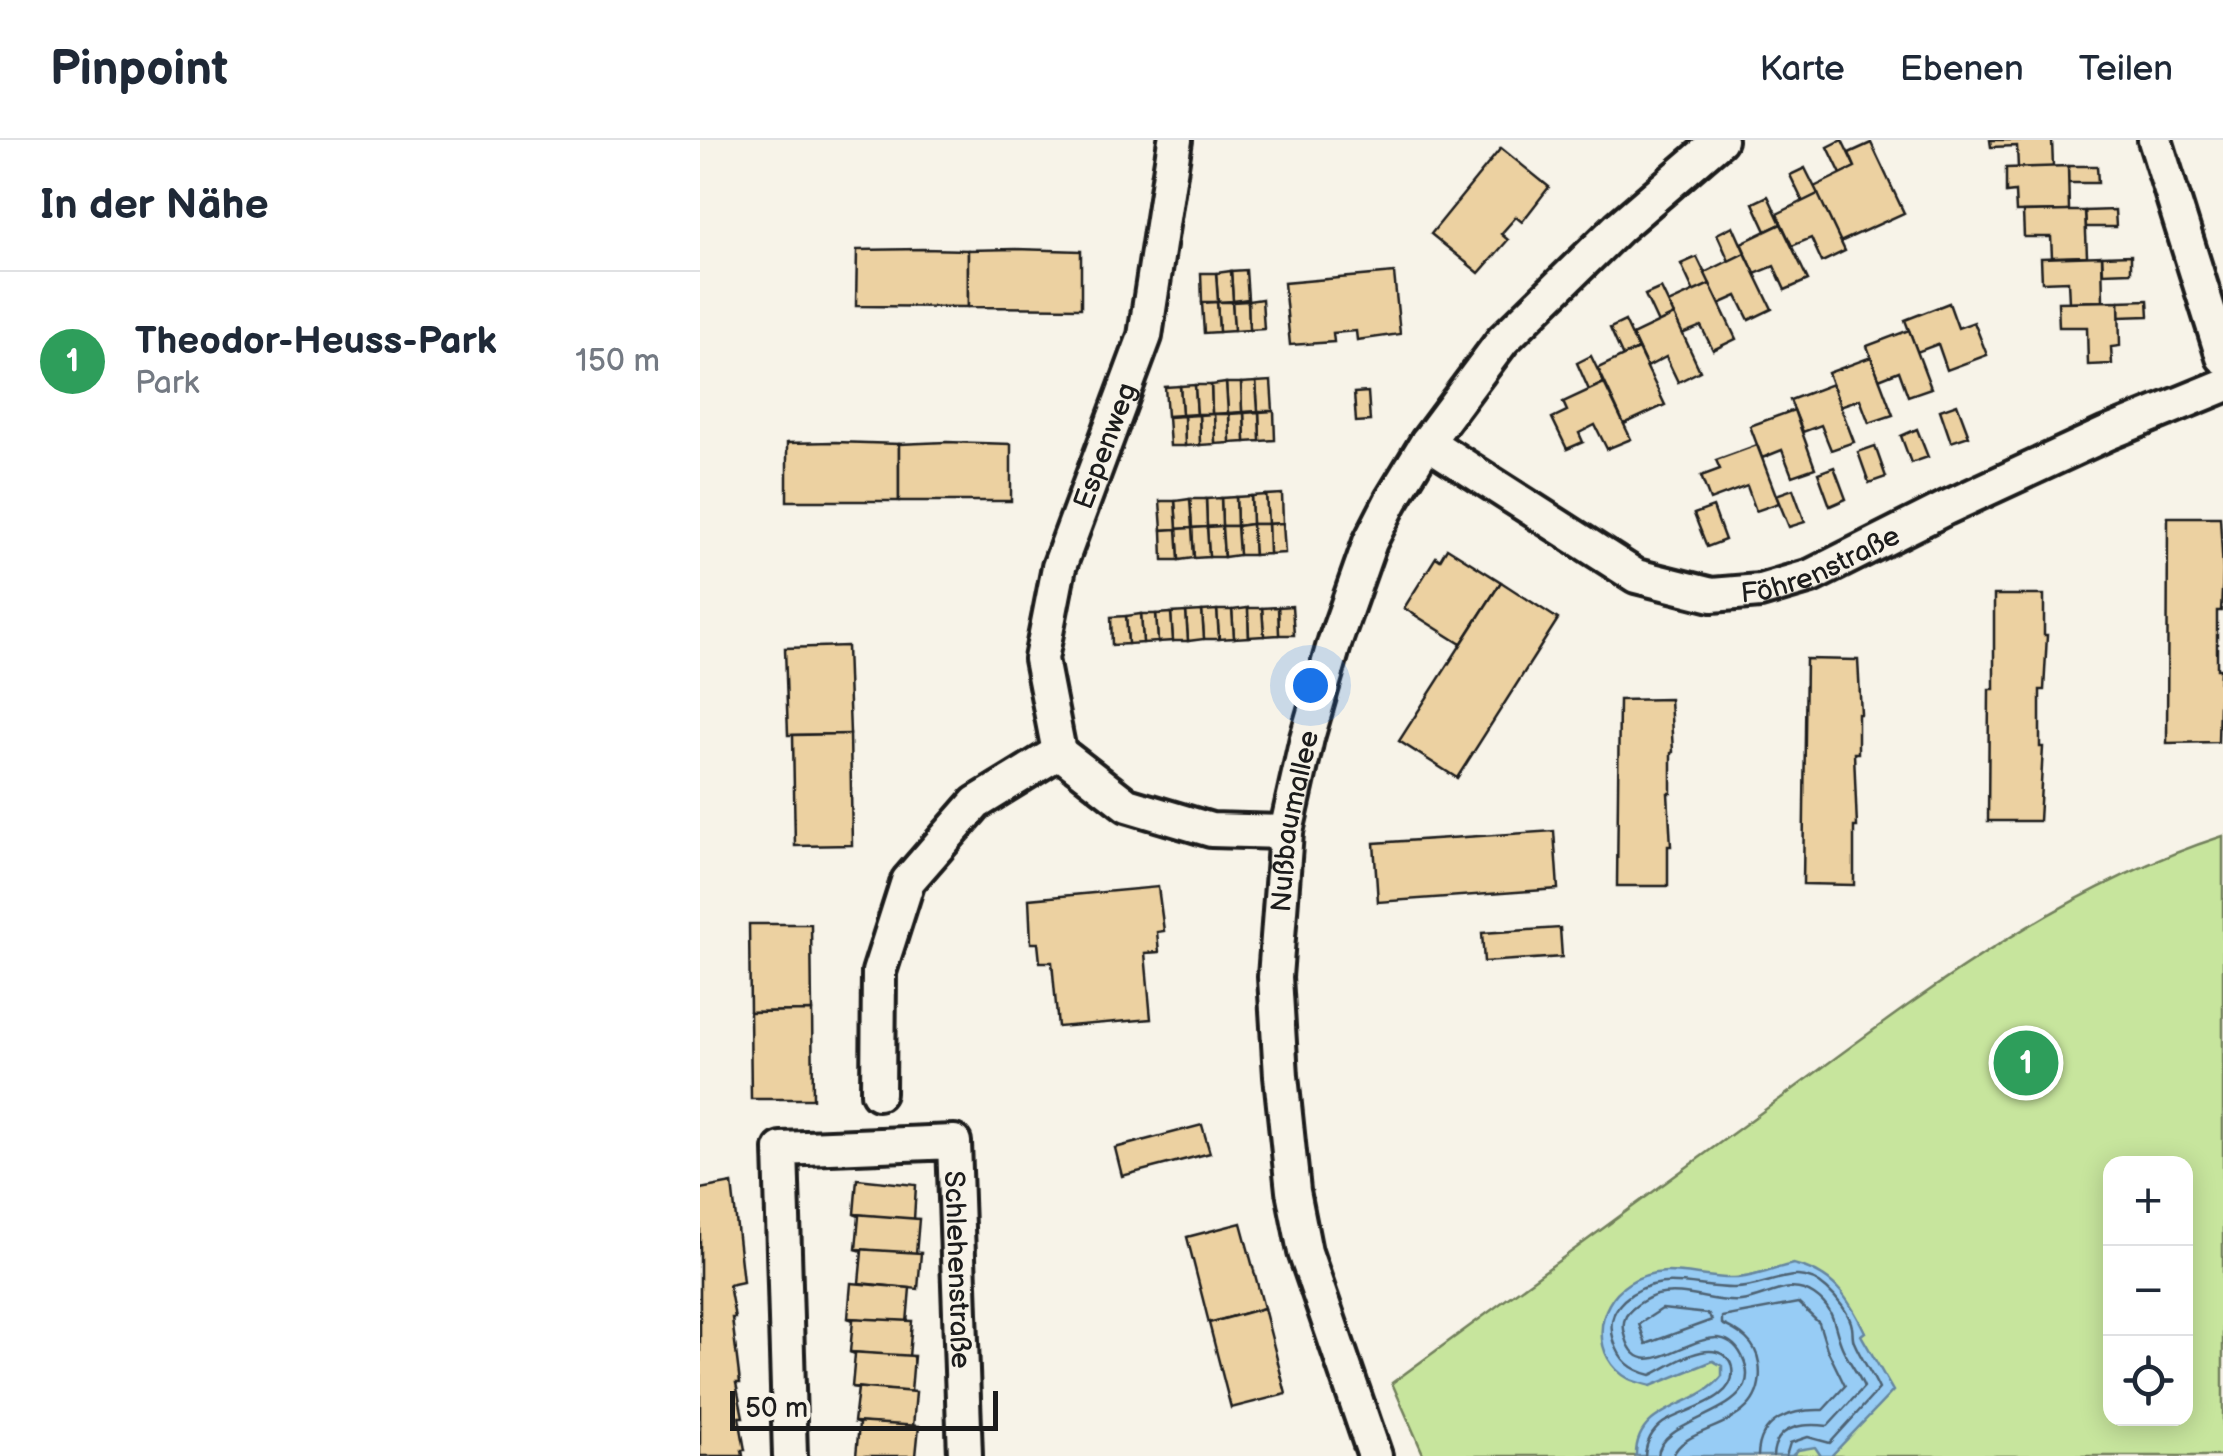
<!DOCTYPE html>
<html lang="de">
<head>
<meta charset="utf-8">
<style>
  body { margin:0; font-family:"Balsamiq Sans",sans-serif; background:#f6f6f7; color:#1f2937 }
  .controls { position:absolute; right:30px; bottom:30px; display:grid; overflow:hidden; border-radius:20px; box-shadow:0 5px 25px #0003 }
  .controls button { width:90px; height:90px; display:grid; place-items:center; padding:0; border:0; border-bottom:2px solid #e0e1e3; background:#fff; color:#1f2937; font:50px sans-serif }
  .scale { position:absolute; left:30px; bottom:25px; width:268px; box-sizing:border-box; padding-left:10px; border:5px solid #1c1c1c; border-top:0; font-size:28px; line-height:35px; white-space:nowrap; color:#1c1c1c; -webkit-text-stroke:8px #f7f3e8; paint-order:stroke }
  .you { position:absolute; left:610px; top:545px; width:35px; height:35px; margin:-25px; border:8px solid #fff; border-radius:50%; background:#1a73e8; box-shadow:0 0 0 15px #1a73e833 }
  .badge { display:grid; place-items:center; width:65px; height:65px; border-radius:50%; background:#c8321e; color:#fff; font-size:32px; font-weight:700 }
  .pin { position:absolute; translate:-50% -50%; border:5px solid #fff; box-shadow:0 2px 10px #0006 }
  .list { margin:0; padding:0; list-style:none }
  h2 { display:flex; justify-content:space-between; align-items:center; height:130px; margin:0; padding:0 40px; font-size:42px }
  h2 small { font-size:32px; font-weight:400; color:#747a83 }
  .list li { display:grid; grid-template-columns:65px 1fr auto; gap:30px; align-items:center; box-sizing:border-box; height:180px; padding:0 40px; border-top:2px solid #e0e1e3 }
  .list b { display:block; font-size:38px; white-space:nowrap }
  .list p { margin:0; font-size:32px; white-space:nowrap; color:#747a83 }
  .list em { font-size:32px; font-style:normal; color:#747a83 }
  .icon { flex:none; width:55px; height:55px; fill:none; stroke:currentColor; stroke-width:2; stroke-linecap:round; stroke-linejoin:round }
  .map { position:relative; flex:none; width:1523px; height:1316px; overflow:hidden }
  header { display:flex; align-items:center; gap:60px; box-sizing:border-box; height:140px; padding:0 50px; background:#fff; border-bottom:2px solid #e0e1e3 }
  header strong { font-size:48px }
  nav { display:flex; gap:55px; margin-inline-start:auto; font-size:35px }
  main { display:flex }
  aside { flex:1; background:#fff }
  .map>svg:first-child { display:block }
  .green { fill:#c7e59d; stroke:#72805c; stroke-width:2.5; fill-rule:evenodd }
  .water { fill:#97ccf5; stroke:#66869e; stroke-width:2.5 }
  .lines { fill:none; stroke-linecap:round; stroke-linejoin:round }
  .shore { stroke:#4d6273; stroke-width:2.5 }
  .building { fill:#ecd1a1; stroke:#1c1c1c; stroke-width:2.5 }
  .minor-casing { stroke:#1c1c1c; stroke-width:40 }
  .minor { stroke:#f7f3e8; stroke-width:32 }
  .labels { text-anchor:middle; stroke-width:9; stroke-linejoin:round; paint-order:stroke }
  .street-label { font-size:28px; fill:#1c1c1c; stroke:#f7f3e8 }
</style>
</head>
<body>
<header>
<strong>Pinpoint</strong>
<nav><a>Karte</a><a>Ebenen</a><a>Teilen</a></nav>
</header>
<main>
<aside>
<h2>In der Nähe<small></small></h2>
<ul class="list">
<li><span class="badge" style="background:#2e9e5b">1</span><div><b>Theodor-Heuss-Park</b><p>Park</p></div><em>150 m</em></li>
</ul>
</aside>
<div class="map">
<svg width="1523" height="1316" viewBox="0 0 1523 1316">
  <rect width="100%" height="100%" fill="#f7f3e8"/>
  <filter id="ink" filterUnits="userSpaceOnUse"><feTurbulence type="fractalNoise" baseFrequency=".01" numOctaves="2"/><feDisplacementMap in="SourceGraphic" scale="20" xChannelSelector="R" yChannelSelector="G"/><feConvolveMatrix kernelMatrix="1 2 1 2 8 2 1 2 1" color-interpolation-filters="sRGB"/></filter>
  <g filter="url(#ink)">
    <path class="green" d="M 1523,696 L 1523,1316 L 724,1316 L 692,1243 C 820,1149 948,1055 1077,961 C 1216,859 1355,750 1523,696 ZM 1410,1024 L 1486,1024 L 1486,1278 L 1410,1278 Z"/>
    <path class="water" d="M 1093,1124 C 1133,1133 1148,1157 1165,1192 L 1161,1195 L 1193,1251 L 1131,1316 L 1121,1316 L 1115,1307 L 1098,1310 L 1092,1316 L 936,1316 C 935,1265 998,1268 1022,1236 L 1022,1226 L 1013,1221 L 951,1246 C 944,1244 935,1242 929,1239 C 891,1218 894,1165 929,1143 C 963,1121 996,1139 1034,1138 C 1054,1138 1074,1128 1093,1124 Z"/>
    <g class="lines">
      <g class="shore">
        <polygon points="962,1169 1008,1174 1012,1180 946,1204 939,1184"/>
        <path d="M 945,1316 C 946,1303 952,1291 963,1283 C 983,1269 1038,1261 1032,1228 C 1031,1220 1025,1214 1017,1212 C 998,1206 968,1227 951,1235 C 931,1230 920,1221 914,1201 C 909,1185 911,1172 924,1160 C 958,1130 993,1148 1033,1148 C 1068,1149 1096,1120 1127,1149 C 1137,1158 1150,1174 1152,1187 C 1153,1192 1152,1198 1154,1202 C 1161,1219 1172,1233 1179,1249 L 1130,1303 L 1108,1297 L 1090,1303 L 1086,1316"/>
        <path d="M 958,1316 C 960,1274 1072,1275 1042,1216 C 1013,1160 944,1259 926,1198 C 924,1191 922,1184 926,1176 C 932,1167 946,1158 957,1155 C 985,1148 1013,1164 1041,1161 C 1067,1158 1089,1138 1114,1155 C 1136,1170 1133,1186 1142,1207 C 1148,1221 1158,1233 1164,1247 L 1128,1286 C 1104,1283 1075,1285 1073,1316"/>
        <path d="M 973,1316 C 986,1281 1069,1292 1059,1223 C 1056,1202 1040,1192 1022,1184 L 1022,1177 L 1098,1163 L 1119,1183 L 1127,1209 L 1145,1246 L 1123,1270 C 1091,1269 1059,1279 1058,1316"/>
      </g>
    </g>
    <g class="building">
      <polygon points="1142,0 1155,27 1141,34 1128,7"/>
      <polygon points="1290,0 1352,0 1353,27 1318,28 1317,6 1291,7"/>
      <polygon points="1171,3 1204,73 1140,102 1114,47 1155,27 1149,13"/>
      <polygon points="801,8 849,47 822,82 816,77 801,94 808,100 779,133 731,94"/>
      <polygon points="1368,26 1397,26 1398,43 1368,43"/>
      <polygon points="1368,26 1369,71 1316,72 1315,52 1306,53 1306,28"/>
      <polygon points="1105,28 1118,54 1103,62 1090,35"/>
      <polygon points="1118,54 1145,111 1122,122 1111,98 1092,106 1077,74"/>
      <polygon points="1068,56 1081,84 1066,91 1053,63"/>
      <polygon points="1415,70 1416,87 1386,87 1385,71"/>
      <polygon points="1369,71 1385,71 1387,116 1352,117 1351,97 1324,97 1323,72"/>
      <polygon points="1081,84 1108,140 1085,150 1074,126 1055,134 1041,103"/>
      <polygon points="1033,86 1045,113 1029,121 1017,94"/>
      <polygon points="222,109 268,110 268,167 156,166 157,110"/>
      <polygon points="316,109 381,111 381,168 268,167 268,110"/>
      <polygon points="1045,113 1072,169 1049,180 1037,156 1019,164 1004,133"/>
      <polygon points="1431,115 1431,132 1403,133 1402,116"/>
      <polygon points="1402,116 1403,161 1369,162 1368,141 1342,142 1341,118"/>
      <polygon points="997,117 1010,144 994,152 981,124"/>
      <polygon points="546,130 548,159 533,161 531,131"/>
      <polygon points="531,131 533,161 518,162 516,133"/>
      <polygon points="501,133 516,133 518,162 502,162"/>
      <polygon points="694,133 700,194 657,200 656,191 633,193 634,202 590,205 584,143"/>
      <polygon points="1010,144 1036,199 1013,210 1001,186 982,194 968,163"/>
      <polygon points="961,148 974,175 958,183 945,155"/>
      <polygon points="562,159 564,189 549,190 548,161"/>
      <polygon points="1448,160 1449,176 1419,177 1419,161"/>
      <polygon points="548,161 549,190 534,191 532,162"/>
      <polygon points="1419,161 1420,206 1411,207 1412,224 1388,225 1387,187 1359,187 1358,162"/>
      <polygon points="517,162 532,162 534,191 519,192"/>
      <polygon points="517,162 519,192 504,193 502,163"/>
      <polygon points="1249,163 1258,188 1274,182 1287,215 1247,230 1238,204 1217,212 1205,180"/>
      <polygon points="974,175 1000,231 978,242 966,217 947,227 932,195"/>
      <polygon points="925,181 938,209 923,217 910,188"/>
      <polygon points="1209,190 1231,248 1208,256 1199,231 1179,239 1167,206"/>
      <polygon points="938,209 965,265 924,284 898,228"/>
      <polygon points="891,216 904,243 889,250 877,223"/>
      <polygon points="1171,217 1193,275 1169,283 1160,259 1140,266 1128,233"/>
      <polygon points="571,241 573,271 558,271 556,242"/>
      <polygon points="556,242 558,271 542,272 541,243"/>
      <polygon points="526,243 541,243 542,272 528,273"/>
      <polygon points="526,243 528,273 512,274 511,245"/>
      <polygon points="904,243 931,299 907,309 895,285 879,293 883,302 867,309 852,278 867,271 863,262"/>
      <polygon points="1132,244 1154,302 1131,310 1121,285 1103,292 1090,260"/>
      <polygon points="495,245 497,274 482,275 480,246"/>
      <polygon points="495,245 511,245 512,274 497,274"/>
      <polygon points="480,246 482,275 467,276 465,247"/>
      <polygon points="668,252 670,281 656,282 654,253"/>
      <polygon points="1257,264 1269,296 1251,302 1240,270"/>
      <polygon points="1094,270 1115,328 1092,336 1082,310 1062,318 1050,286"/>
      <polygon points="574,271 575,300 560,301 559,272"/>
      <polygon points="559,272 560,301 545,302 544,273"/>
      <polygon points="544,273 545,302 530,303 529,274"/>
      <polygon points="514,274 529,274 530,303 515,304"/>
      <polygon points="514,274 515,304 500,305 499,275"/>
      <polygon points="499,275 500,305 485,306 484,276"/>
      <polygon points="484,276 485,306 470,306 468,277"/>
      <polygon points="1217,289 1228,317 1211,323 1201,296"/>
      <polygon points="135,302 199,304 199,361 87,361 87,303"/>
      <polygon points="246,302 311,304 311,361 199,361 199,304"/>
      <polygon points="1057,305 1079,363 1056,371 1047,346 1010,360 1001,336 1020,329 1016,320"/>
      <polygon points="1175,306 1186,337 1169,343 1158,312"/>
      <polygon points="1134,327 1146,359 1130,366 1118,333"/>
      <polygon points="1093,349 1105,382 1089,387 1076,355"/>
      <polygon points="582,354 583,383 568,384 566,355"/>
      <polygon points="566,355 568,384 552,384 551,356"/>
      <polygon points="551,356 552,384 537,386 536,357"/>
      <polygon points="536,357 537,386 522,386 521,358"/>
      <polygon points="521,358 522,386 507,387 506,359"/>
      <polygon points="490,359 506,359 507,387 492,388"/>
      <polygon points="490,359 492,388 477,389 475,361"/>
      <polygon points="460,361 475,361 477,389 462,390"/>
      <polygon points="1013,367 1025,400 1007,407 994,374"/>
      <polygon points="1468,377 1520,377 1523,431 1521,471 1517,471 1517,529 1520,529 1518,602 1467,603"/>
      <polygon points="583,383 585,413 569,414 568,384"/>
      <polygon points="552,384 554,415 539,415 537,386"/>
      <polygon points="552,384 568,384 569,414 554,415"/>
      <polygon points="522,386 524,417 509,417 507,387"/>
      <polygon points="522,386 537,386 539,415 524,417"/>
      <polygon points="507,387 509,417 494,418 492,388"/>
      <polygon points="492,388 494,418 479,420 477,389"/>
      <polygon points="477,389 479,420 463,420 462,390"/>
      <polygon points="747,408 801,442 761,504 704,468 736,417 740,420"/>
      <polygon points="801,442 858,479 757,638 699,601"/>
      <polygon points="1294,455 1344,455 1344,495 1347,495 1344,550 1340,550 1340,607 1343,607 1339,681 1288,681 1289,549 1294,549"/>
      <polygon points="592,466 594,495 579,495 578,467"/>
      <polygon points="578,467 579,495 564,496 562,468"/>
      <polygon points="548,468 549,497 534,498 532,470"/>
      <polygon points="548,468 562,468 564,496 549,497"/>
      <polygon points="517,470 532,470 534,498 519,499"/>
      <polygon points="517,470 519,499 504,499 502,471"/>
      <polygon points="502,471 504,499 488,501 486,472"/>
      <polygon points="486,472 488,501 473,501 471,473"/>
      <polygon points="471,473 473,501 458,502 456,474"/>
      <polygon points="441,474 456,474 458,502 443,503"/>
      <polygon points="441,474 443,503 428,504 426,476"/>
      <polygon points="426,476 428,504 412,505 411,477"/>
      <polygon points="147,506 150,594 88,595 85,508"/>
      <polygon points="1106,519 1158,520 1161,574 1158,574 1158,613 1154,613 1157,687 1154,687 1154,745 1103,744"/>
      <polygon points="970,559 973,612 971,613 971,653 968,653 971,706 968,706 968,746 917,746 919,560"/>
      <polygon points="150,594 152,705 95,706 93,595"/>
      <polygon points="854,691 858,749 678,762 674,703"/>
      <polygon points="458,747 464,791 457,792 459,812 445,813 451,879 358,887 352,822 340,822 338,803 331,803 329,759"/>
      <polygon points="49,784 111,784 112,871 50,872"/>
      <polygon points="860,788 862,817 784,822 782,793"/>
      <polygon points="112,871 113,959 51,959 50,872"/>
      <polygon points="502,985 510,1013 422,1036 415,1008"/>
      <polygon points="157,1039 216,1045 214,1080 154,1074"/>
      <polygon points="32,1043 43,1142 29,1145 35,1178 32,1178 40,1243 36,1243 43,1277 39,1277 45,1310 42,1310 43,1316 0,1316 0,1049"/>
      <polygon points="154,1074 219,1079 216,1114 156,1109 159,1076"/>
      <polygon points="541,1083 564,1168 509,1183 487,1097"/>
      <polygon points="156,1109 221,1113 218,1149 159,1143 162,1111"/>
      <polygon points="151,1143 210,1148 207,1183 148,1178"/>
      <polygon points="564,1168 586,1254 531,1268 509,1183"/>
      <polygon points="148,1178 212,1181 209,1217 150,1212 153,1180"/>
      <polygon points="150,1212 214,1216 211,1252 152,1247 155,1214"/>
      <polygon points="152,1247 216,1252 213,1287 154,1282 158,1248"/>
      <polygon points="154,1282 219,1286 216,1316 156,1316 159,1284"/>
    </g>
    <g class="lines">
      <defs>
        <g id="minor">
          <polyline points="1455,0 1523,217"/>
          <path id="s1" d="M 727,302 L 936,436 L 1012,455 L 1060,451 L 1111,436 L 1246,368 L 1406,294 L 1523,246"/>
          <path id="s2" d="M 359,612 L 341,519 L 359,427 L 445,196 L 475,0"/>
          <polyline points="178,953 179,832 208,741 276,663 359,612 427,665 511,690 586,692"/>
          <path id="s3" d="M 90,1316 L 81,1009 L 254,1002 L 265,1316"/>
          <path id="s4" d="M 675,1316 L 605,1112 L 593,1051 L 581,936 L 575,837 L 586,692 L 607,598 L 635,501 L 670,402 L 691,361 L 727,302 L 803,200 L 918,88 L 1020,0"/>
        </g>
      </defs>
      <use href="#minor" class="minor-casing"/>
      <use href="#minor" class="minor"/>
    </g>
  </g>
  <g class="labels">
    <g class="street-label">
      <text dy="10" stroke="none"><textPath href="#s2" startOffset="318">Espenweg</textPath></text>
      <text dy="10" stroke="none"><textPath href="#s1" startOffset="440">Föhrenstraße</textPath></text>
      <text dy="10" stroke="none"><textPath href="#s4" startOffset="650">Nußbaumallee</textPath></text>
      <text dy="10" stroke="none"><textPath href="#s3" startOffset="608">Schlehenstraße</textPath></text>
    </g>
  </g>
</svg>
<div class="controls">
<button>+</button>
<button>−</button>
<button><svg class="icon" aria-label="locate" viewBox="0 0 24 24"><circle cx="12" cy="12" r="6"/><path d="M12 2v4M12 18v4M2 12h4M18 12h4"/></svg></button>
</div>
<div class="scale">50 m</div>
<div class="you"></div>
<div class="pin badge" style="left:1326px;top:923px;background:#2e9e5b">1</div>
</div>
</main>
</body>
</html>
